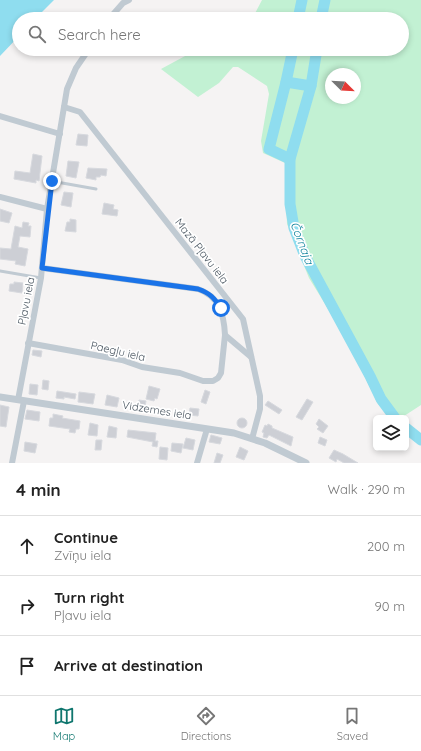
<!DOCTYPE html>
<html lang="en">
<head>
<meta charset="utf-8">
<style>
  body { margin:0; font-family:Quicksand,sans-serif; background:#f2f2f2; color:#222 }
  .controls { position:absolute; right:12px; bottom:12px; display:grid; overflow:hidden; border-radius:6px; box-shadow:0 2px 6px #0003 }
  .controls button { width:36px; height:36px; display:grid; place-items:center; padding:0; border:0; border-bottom:1px solid #e0e0e0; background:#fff; color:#222; font:20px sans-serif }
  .compass { position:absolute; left:325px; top:68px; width:36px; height:36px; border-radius:50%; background:#fff; box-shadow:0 2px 6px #0003; rotate:114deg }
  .stop { position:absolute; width:12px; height:12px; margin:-9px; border:3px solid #1a73e8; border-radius:50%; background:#fff }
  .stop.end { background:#1a73e8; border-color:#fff; box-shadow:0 1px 4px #0008 }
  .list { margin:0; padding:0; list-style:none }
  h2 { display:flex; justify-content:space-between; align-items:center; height:52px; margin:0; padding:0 16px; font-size:17px }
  h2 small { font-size:13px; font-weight:400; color:#767676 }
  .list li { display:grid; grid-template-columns:26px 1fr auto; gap:12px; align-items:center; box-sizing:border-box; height:60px; padding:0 16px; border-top:1px solid #e0e0e0 }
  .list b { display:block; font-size:15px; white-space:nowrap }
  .list p { margin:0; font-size:13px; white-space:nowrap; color:#767676 }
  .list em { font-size:13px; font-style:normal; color:#767676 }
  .icon { flex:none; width:22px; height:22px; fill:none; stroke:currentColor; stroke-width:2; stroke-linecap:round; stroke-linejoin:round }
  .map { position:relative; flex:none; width:421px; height:463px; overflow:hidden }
  .search { position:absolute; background:#fff; box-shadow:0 2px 6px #0003; left:12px; right:12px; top:12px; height:44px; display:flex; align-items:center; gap:10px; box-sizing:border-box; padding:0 14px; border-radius:22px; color:#767676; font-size:15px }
  .sheet { height:232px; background:#fff }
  nav { display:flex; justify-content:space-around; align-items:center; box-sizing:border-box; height:56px; border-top:1px solid #e0e0e0; background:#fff; font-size:11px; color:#767676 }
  nav a { display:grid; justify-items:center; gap:2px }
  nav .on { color:#0f766e }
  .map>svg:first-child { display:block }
  .green { fill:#c2f1d3; fill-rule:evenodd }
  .water { fill:#8fddef }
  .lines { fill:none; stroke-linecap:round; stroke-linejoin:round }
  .river { stroke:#8fddef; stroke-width:11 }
  .building { fill:#cdcfd5; stroke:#d7d9de }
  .service { stroke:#c0cad2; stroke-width:3 }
  .minor { stroke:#c0cad2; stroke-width:6 }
  .tertiary { stroke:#c0cad2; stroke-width:7 }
  .route { stroke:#1a73e8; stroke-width:5 }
  .labels { text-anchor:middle; stroke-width:3.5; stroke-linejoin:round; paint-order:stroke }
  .street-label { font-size:11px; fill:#4a5661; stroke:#fff }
  .water-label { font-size:12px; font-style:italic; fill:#0b819b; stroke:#fff }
</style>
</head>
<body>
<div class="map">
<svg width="421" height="463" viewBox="0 0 421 463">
  <rect width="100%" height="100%" fill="#f5f3f3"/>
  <path class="green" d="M 262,0 L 421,0 L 421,405 L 401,418 L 390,418 L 378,404 L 346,338 L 309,278 L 287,224 L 285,163 L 263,153 L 261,141 L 269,94 L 267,86 L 238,67 L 233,67 L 219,83 L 198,97 L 161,69 L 198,49 L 402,49 L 402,19 L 252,19 ZM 331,74 L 355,74 L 355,98 L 331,98 Z"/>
  <polygon class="water" points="0,0 54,0 35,19 19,19 19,36 0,56"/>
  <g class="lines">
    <g class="river">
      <polyline points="298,19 302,0"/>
      <polyline points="321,19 325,0"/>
      <polyline points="317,49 311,86 290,159 290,204 294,228 305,256 370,376 381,399 395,418"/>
      <polyline points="286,82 311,86"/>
      <polyline points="290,159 269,149 286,82 293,49"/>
      <polyline points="406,428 421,440"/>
    </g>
  </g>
  <g class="building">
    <polygon points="78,134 88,135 87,146 76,145"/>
    <polygon points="33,154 42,156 39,181 36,180 36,183 14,179 15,171 30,173"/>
    <polygon points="68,161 79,162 76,178 66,176"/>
    <polygon points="88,168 107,169 106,176 101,175 100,177 96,177 96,180 86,178"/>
    <polygon points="64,192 73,193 71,207 61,205"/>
    <polygon points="104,203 114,205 113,209 118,210 117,216 102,214"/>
    <polygon points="0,209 12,213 9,223 0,221"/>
    <polygon points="70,219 76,220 76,232 65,231 67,222 70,222"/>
    <polygon points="23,222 29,223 28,226 31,226 30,237 20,236 18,247 28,249 25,266 15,264 16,261 0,259 0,248 11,249 15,226 22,228"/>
    <polygon points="14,282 23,283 22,293 9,291 10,284 14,284"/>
    <polygon points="33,350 42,351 41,357 32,355"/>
    <polygon points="43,380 49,381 48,390 42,389"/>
    <polygon points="30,384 38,385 37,395 29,394"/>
    <polygon points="149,386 160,389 157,399 155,398 154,401 146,399"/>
    <polygon points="205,390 210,392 206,404 201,402"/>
    <polygon points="57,391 76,394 75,399 64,397 64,399 56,398"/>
    <polygon points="79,392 95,394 93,404 78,402"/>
    <polygon points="107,395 119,398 117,407 105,405"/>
    <polygon points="307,399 313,402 302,420 296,417"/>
    <polygon points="139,400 146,401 144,412 137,411"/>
    <polygon points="268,401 282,410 279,414 265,405"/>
    <polygon points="0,405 9,407 6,427 0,426"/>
    <polygon points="190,408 199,409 198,416 189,415"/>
    <polygon points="27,410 40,412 39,421 25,419"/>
    <polygon points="53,414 63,416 62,418 80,421 79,429 76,429 75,433 69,432 70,429 49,426 50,418 53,418"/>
    <circle cx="242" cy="423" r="5"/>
    <polygon points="319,419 328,426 323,433 317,429 319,427 316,424"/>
    <polygon points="90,423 98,425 97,436 88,435"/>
    <polygon points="268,424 272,426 272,428 293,437 291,446 269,435 267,438 263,437 264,433 262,432 265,425 267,426"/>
    <polygon points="109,426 117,428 116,438 107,437"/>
    <polygon points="128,430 156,433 155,441 158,441 157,447 152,446 153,442 127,437"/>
    <polygon points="211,435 222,438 220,444 209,442"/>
    <polygon points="320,437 327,440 325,446 318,443"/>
    <polygon points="186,438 195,440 193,450 183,448"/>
    <polygon points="96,440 102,440 101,450 95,450"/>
    <polygon points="25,442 37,444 35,453 24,451"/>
    <polygon points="172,443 183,444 181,453 171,451"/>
    <polygon points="160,447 168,448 167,460 159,459"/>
    <polygon points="240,447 248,451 244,460 236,457"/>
    <polygon points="334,450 343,454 358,463 344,463 337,459 336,462 329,458"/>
    <polygon points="217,453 223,455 220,463 214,463"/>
  </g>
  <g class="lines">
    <g class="service">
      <polyline points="51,181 96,189"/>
      <polyline points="0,271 41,278"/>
    </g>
    <g class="minor">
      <polyline points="109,19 123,3 129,0"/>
      <polyline points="64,107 80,112 243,319 260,396 260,409 252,439"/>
      <polyline points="0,116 60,134"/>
      <polyline points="0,197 47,209"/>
      <path d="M 42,268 L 198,289 C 219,296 224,314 225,335 L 251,357"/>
      <polyline points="28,343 122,360 142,367 180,373 203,381 213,381 218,378 221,373 225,335"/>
      <polyline points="18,400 41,278 47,209 67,89 76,68 89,49"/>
      <polyline points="12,463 24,401"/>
      <polyline points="197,463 207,429"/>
    </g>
    <polyline class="tertiary" points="0,397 234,433 265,443 306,463"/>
  </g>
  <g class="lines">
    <path class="route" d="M 52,181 L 42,268 L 198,289 C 210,293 214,298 221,308"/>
  </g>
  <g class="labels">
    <g class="street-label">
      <text transform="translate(202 251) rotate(52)" y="4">Mazā Pļavu iela</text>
      <text transform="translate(26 301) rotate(-79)" y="4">Pļavu iela</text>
      <text transform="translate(118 351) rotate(13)" y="4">Paegļu iela</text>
      <text transform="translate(157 410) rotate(9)" y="4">Vidzemes iela</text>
    </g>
    <g class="water-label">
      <text transform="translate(302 243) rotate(69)" y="4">Čornaja</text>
    </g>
  </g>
</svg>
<div class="controls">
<button><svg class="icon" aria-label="layers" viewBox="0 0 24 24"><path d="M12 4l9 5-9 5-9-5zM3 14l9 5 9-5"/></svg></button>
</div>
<svg class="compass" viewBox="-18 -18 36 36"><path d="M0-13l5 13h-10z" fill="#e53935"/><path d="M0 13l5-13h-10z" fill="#767676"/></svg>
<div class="stop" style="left:221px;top:308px"></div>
<div class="stop end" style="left:52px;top:181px"></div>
<div class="search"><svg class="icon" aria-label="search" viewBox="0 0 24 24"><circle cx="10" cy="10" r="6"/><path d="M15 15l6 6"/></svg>Search here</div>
</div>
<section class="sheet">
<h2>4 min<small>Walk · 290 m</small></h2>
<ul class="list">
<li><svg class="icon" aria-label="ahead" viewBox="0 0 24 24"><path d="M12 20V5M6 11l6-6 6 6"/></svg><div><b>Continue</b><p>Zvīņu iela</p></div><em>200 m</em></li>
<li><svg class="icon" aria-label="right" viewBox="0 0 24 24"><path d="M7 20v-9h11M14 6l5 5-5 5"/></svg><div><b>Turn right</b><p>Pļavu iela</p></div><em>90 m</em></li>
<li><svg class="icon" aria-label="arrive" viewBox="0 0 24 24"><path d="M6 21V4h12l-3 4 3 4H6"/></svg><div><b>Arrive at destination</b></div></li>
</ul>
</section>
<nav>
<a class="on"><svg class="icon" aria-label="map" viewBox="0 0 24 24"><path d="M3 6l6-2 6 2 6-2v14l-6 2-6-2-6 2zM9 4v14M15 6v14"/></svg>Map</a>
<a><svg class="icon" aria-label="directions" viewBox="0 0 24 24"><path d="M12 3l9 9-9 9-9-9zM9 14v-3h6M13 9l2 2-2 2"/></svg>Directions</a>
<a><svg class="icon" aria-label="saved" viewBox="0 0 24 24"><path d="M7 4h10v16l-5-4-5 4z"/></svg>Saved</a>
</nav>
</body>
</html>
